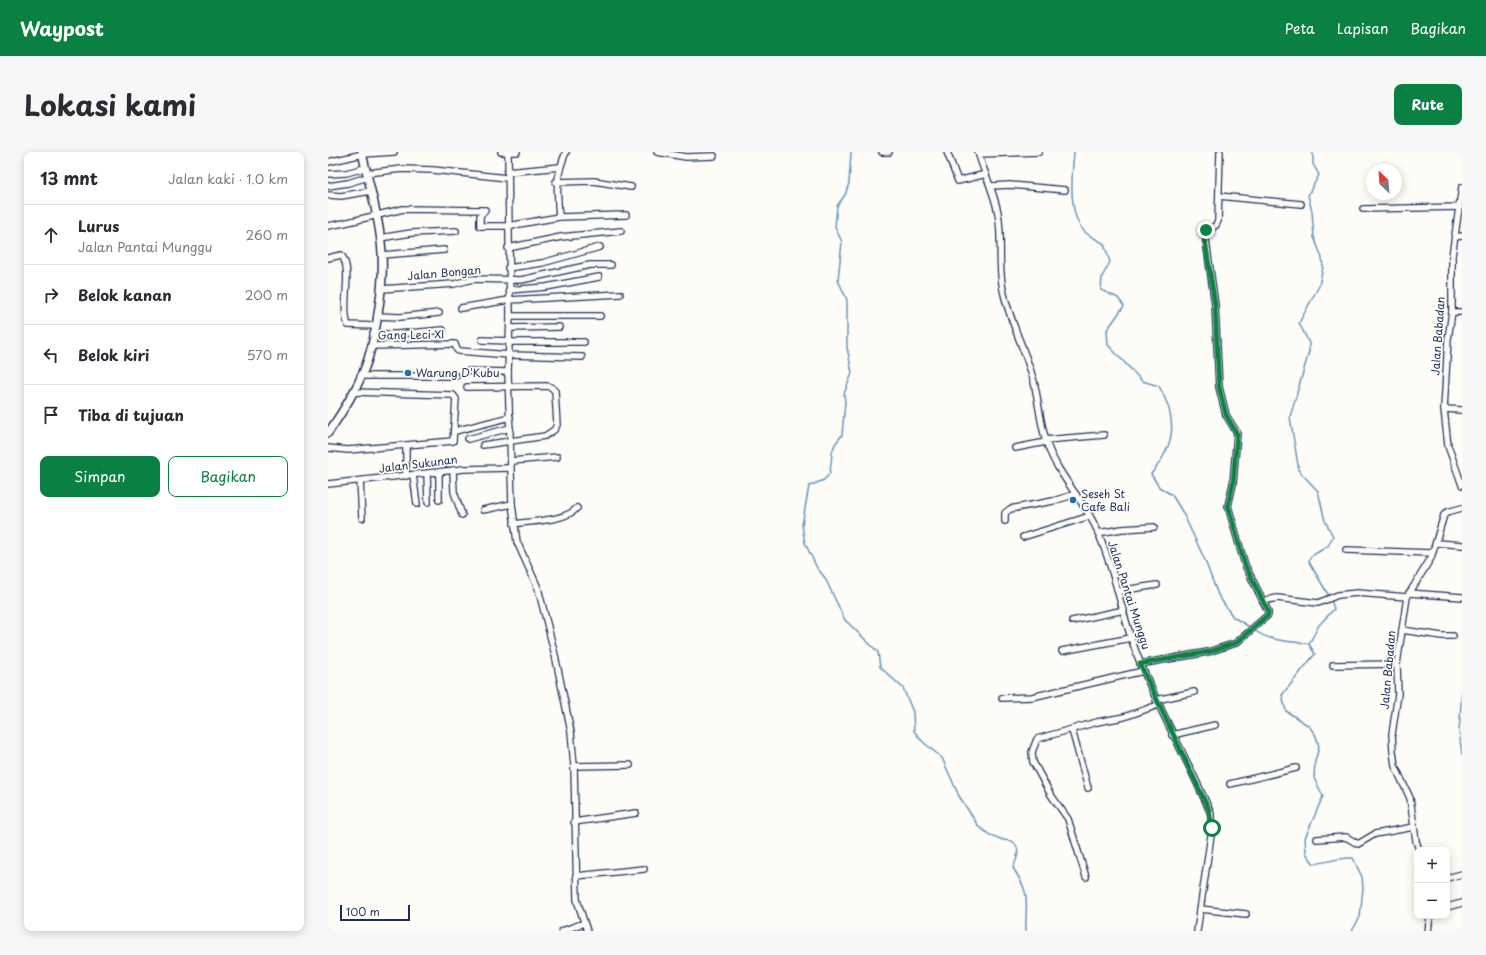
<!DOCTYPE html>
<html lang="id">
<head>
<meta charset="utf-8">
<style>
  body { margin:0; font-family:"Playpen Sans",sans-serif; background:#f7f7f7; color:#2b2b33 }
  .controls { position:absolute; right:12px; bottom:12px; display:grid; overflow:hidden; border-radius:8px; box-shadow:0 2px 10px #0003 }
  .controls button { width:36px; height:36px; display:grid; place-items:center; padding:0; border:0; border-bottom:1px solid #e1e1e2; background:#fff; color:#2b2b33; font:20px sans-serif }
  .compass { position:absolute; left:1038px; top:12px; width:36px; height:36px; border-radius:50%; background:#fff; box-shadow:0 2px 10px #0003; rotate:335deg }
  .scale { position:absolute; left:12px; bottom:10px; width:70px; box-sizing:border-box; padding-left:4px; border:2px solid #1b2f5e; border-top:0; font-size:11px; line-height:14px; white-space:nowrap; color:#1b2f5e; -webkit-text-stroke:3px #fdfcf7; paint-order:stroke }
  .stop { position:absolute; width:12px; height:12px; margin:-9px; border:3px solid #0b8043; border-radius:50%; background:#fff }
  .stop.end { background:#0b8043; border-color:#fff; box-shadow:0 1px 4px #0008 }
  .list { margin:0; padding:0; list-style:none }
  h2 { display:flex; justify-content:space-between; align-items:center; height:52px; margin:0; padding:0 16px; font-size:17px }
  h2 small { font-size:13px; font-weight:400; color:#7c7c81 }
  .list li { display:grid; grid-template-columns:26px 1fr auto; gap:12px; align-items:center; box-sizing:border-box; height:60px; padding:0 16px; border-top:1px solid #e1e1e2 }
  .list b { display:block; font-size:15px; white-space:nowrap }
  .list p { margin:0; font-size:13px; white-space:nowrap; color:#7c7c81 }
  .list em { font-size:13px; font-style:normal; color:#7c7c81 }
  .actions { display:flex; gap:8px; padding:12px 16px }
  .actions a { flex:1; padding:9px 0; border:1px solid #0b8043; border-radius:8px; text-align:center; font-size:14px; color:#0b8043 }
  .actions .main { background:#0b8043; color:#fff }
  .icon { flex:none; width:22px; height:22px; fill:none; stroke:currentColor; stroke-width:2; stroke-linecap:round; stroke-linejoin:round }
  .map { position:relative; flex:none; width:1134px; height:779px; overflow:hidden; border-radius:8px }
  header { display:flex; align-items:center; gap:24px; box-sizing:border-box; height:56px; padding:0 20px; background:#0b8043; color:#fff }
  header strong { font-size:19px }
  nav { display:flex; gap:22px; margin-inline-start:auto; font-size:14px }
  .intro { display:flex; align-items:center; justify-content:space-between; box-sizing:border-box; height:96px; padding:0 24px }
  h1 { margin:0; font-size:28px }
  .button { padding:10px 18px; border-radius:8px; background:#0b8043; color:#fff; font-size:14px; font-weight:700 }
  main { display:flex; gap:24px; padding:0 24px }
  aside { flex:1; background:#fff; border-radius:8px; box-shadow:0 2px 10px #0003 }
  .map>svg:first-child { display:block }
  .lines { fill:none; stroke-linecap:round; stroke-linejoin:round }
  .stream { stroke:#6696bc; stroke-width:1.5 }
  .street-casing { stroke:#1b2f5e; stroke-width:8 }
  .secondary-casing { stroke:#1b2f5e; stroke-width:10 }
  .street { stroke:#fdfcf7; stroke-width:5.5 }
  .secondary { stroke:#fdfcf7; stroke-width:7 }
  .route { stroke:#0b8043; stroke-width:5 }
  .poi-dot { fill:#1f6fb2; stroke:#fdfcf7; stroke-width:1.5 }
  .labels { text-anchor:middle; stroke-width:3.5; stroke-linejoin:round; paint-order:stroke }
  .street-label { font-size:11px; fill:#1b2f5e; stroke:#fdfcf7 }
  .poi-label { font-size:11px; fill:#1b2f5e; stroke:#fdfcf7; text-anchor:start }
</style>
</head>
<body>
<header>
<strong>Waypost</strong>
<nav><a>Peta</a><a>Lapisan</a><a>Bagikan</a></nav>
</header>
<div class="intro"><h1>Lokasi kami</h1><a class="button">Rute</a></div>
<main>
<aside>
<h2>13 mnt<small>Jalan kaki · 1.0 km</small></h2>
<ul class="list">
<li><svg class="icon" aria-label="ahead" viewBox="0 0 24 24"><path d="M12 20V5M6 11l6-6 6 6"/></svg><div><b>Lurus</b><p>Jalan Pantai Munggu</p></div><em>260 m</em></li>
<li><svg class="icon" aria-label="right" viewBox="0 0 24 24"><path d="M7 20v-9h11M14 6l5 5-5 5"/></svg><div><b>Belok kanan</b></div><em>200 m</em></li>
<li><svg class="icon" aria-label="left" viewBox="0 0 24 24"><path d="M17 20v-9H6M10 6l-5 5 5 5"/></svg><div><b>Belok kiri</b></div><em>570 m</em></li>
<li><svg class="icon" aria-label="arrive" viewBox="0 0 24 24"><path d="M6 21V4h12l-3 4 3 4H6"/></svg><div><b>Tiba di tujuan</b></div></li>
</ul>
<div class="actions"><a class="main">Simpan</a><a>Bagikan</a></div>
</aside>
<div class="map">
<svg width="1134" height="779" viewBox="0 0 1134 779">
  <rect width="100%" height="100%" fill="#fdfcf7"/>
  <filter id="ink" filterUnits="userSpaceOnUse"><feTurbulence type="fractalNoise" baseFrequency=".025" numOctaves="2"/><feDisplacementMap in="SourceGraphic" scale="8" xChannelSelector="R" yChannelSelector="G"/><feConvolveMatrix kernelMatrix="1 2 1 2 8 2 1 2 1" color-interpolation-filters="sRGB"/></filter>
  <g filter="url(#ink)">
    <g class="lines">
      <g class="stream">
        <path d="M 523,0 L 521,31 L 517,43 L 509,54 L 507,75 L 514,90 L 510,128 L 519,148 L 519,195 L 524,221 L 516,242 L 517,250 L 514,283 L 507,292 L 504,301 L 502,321 L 496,328 L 481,334 L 474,373 L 477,391 L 489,416 L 497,426 L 517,468 L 550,500 L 552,515 L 575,536 L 585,560 L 586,579 L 594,589 L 614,606 L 631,644 L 651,675 L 662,683 L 675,688 L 684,689 C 694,697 689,706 685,716 C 704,745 697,747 698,779"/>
        <path d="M 746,0 C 744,21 739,65 758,81 C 763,85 771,88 776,92 L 782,110 L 774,125 L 773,138 L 790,146 L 796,154 L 779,178 L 780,193 L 814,229 L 831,234 C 850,268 848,292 823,322 L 831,335 L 844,343 L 855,361 L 876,406 L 890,443 L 905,465 L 920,474"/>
        <polyline points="985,0 985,12 991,23 980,43 984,60 986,85 994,106 995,115 991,134 971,171 981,191 981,200 962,265 971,319 990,339 997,369 1005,384 1000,394 982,405 981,410 1001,444"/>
        <path d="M 926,478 C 942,490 962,489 981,492 L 987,502 L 954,543 L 958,559 L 981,574 L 988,584 L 991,595 L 987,609 L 986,626 L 995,644 L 977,686 L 978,701 L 986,712 C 1000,710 1012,705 1025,706 L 1034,725 L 1035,736 L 1032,765 L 1024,779"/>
        <polyline points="981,492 991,473 1006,457 1003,448"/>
        <polyline points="1134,539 1131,579 1134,602"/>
      </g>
      <defs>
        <g id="street">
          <polyline points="173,0 189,0"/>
          <polyline points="180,0 182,164 180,220 184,352 189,390 210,436 227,503 243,580 246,614 249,748 259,779"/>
          <polyline points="329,0 358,5 386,4"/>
          <polyline points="554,0 561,0"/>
          <polyline points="619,0 630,29 658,22"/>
          <path d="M 650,0 C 656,21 666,40 670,61 C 675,88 669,116 676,142 C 683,172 698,200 706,230 C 711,251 712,272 719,292 C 730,324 756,348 769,378 C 787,418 793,460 808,500 C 829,556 860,607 883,662 L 883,683 L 869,779"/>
          <polyline points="651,2 711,0"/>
          <polyline points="0,10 35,2 66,0"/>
          <polyline points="179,20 232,15"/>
          <polyline points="39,21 74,17 105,18 179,26"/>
          <polyline points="0,22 18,21 37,16"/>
          <polyline points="228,30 266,29 303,35"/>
          <polyline points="0,34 20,31 40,25"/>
          <polyline points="663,34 682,33 737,38"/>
          <polyline points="1134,35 1124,104 1124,160 1120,187 1116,257 1120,294 1134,333"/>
          <polyline points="0,43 13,44 43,39"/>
          <polyline points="891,44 973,52"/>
          <polyline points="1035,57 1132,55"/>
          <path d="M 231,65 C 229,38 227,26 238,0"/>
          <polyline points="0,74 16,71 75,57 157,58 152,64 152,74 180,74 231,65 298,63"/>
          <polyline points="1127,85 1134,84"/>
          <polyline points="52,86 83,81 128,79"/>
          <polyline points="180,96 233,85 293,79"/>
          <polyline points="54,103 116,98"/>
          <path d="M 0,106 L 13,103 C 26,117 12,154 20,173 L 47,174"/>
          <polyline points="180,116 214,111 272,95"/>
          <polyline points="53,137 126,132 145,127 193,128 262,113 283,113"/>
          <polyline points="181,138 218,135 271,125"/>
          <polyline points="133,156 181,148 292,142"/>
          <polyline points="1124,160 1134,160"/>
          <polyline points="49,164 72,165 111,161"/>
          <polyline points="182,164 272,164"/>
          <polyline points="182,176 231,175"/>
          <polyline points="45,182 69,182 115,178"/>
          <polyline points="154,188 182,189"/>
          <polyline points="181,190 256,190"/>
          <polyline points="43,194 127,192 129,198 131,199 182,203 254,205"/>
          <polyline points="141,219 180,220"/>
          <polyline points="32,224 128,224"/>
          <polyline points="139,235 220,234 223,235 227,239 229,273 226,278 217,284 155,293"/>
          <polyline points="1116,257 1134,258"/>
          <polyline points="127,279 182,265"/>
          <polyline points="140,287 182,276"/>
          <polyline points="717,288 776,283"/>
          <polyline points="78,293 78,324"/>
          <polyline points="0,296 20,298 125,289 128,247 125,243 25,240"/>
          <polyline points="687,296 718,290"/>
          <polyline points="184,309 229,305"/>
          <polyline points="125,318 126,340 134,363"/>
          <polyline points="111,320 111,348"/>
          <polyline points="99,322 100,350"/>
          <polyline points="85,323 89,352"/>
          <polyline points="32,329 34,366"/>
          <polyline points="0,332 136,317 182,316"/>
          <polyline points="155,358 184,352"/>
          <polyline points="677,369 677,361 682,357 725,349 748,342"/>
          <path d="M 186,372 C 203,369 238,369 249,356"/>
          <polyline points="770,381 794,377 826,375"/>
          <polyline points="695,385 762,364"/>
          <polyline points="1109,391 1134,393"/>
          <polyline points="1018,398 1104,401"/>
          <polyline points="790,439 829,433"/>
          <polyline points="1081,441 1134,445"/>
          <polyline points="935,449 949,446 990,451 1010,443 1029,441 1079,445"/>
          <polyline points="744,469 796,458"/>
          <polyline points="1074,478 1114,484 1125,484"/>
          <polyline points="734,499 803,486"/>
          <polyline points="812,512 880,500 908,491 940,463 940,459 917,413 900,354 905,332 909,281 898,263 891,235 887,153 877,81 888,73 890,69 892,0"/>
          <polyline points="1005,513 1069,512"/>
          <polyline points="674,546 704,545 815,519"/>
          <polyline points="828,548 866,540"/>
          <polyline points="744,578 760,636"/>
          <polyline points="844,583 887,573"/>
          <polyline points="246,614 302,613"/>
          <polyline points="902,632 968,616"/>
          <polyline points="246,670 308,661"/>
          <polyline points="989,687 1018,685 1030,692 1047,682 1086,675"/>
          <polyline points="1091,698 1088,689 1082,646 1067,614 1065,599 1064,582 1070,542 1069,512 1079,445 1103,406 1116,363 1119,360 1134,356"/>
          <polyline points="248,724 316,717"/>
          <polyline points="758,725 740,667 723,643 705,610 704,600 709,587 769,570 796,565 830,553"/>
          <polyline points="1119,726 1134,722"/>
          <polyline points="1119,755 1134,751"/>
          <polyline points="872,757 918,762"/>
          <polyline points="234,779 256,771"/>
          <polyline points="1100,779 1102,764"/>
        </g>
        <path id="secondary" d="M 0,281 C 16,258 32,233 40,207 C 49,179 56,130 54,101 C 52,67 41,34 34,0"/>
      </defs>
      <use href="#street" class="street-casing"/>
      <use href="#secondary" class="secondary-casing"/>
      <use href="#street" class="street"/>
      <use href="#secondary" class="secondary"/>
    </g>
  </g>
  <g class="lines" filter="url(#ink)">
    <polyline class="route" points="878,78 877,88 887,153 891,235 898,263 909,282 905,332 900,354 917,413 940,459 940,463 908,491 880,500 812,512 881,658 884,676"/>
  </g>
  <g class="poi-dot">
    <circle cx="80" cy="221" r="4"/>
    <circle cx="745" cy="348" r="4"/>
  </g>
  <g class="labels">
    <g class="street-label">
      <text transform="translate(116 121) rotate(-5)" y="4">Jalan Bongan</text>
      <text transform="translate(83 183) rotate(-1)" y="4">Gang Leci XI</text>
      <text transform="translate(1110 184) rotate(-86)" y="4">Jalan Babadan</text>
      <text transform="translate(90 312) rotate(-7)" y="4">Jalan Sukunan</text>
      <text transform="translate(801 443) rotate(72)" y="4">Jalan Pantai Munggu</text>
      <text transform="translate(1060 518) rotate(-85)" y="4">Jalan Babadan</text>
    </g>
    <g class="poi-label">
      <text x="88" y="225">Warung D'Kubu</text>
      <text x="753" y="346">Seseh St<tspan x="753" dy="13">Cafe Bali</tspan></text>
    </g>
  </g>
</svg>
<div class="controls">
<button>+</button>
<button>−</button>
</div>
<svg class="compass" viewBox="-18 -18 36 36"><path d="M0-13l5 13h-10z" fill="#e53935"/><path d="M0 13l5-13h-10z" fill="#7c7c81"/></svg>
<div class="scale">100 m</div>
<div class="stop" style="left:884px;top:676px"></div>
<div class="stop end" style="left:878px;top:78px"></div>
</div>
</main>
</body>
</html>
